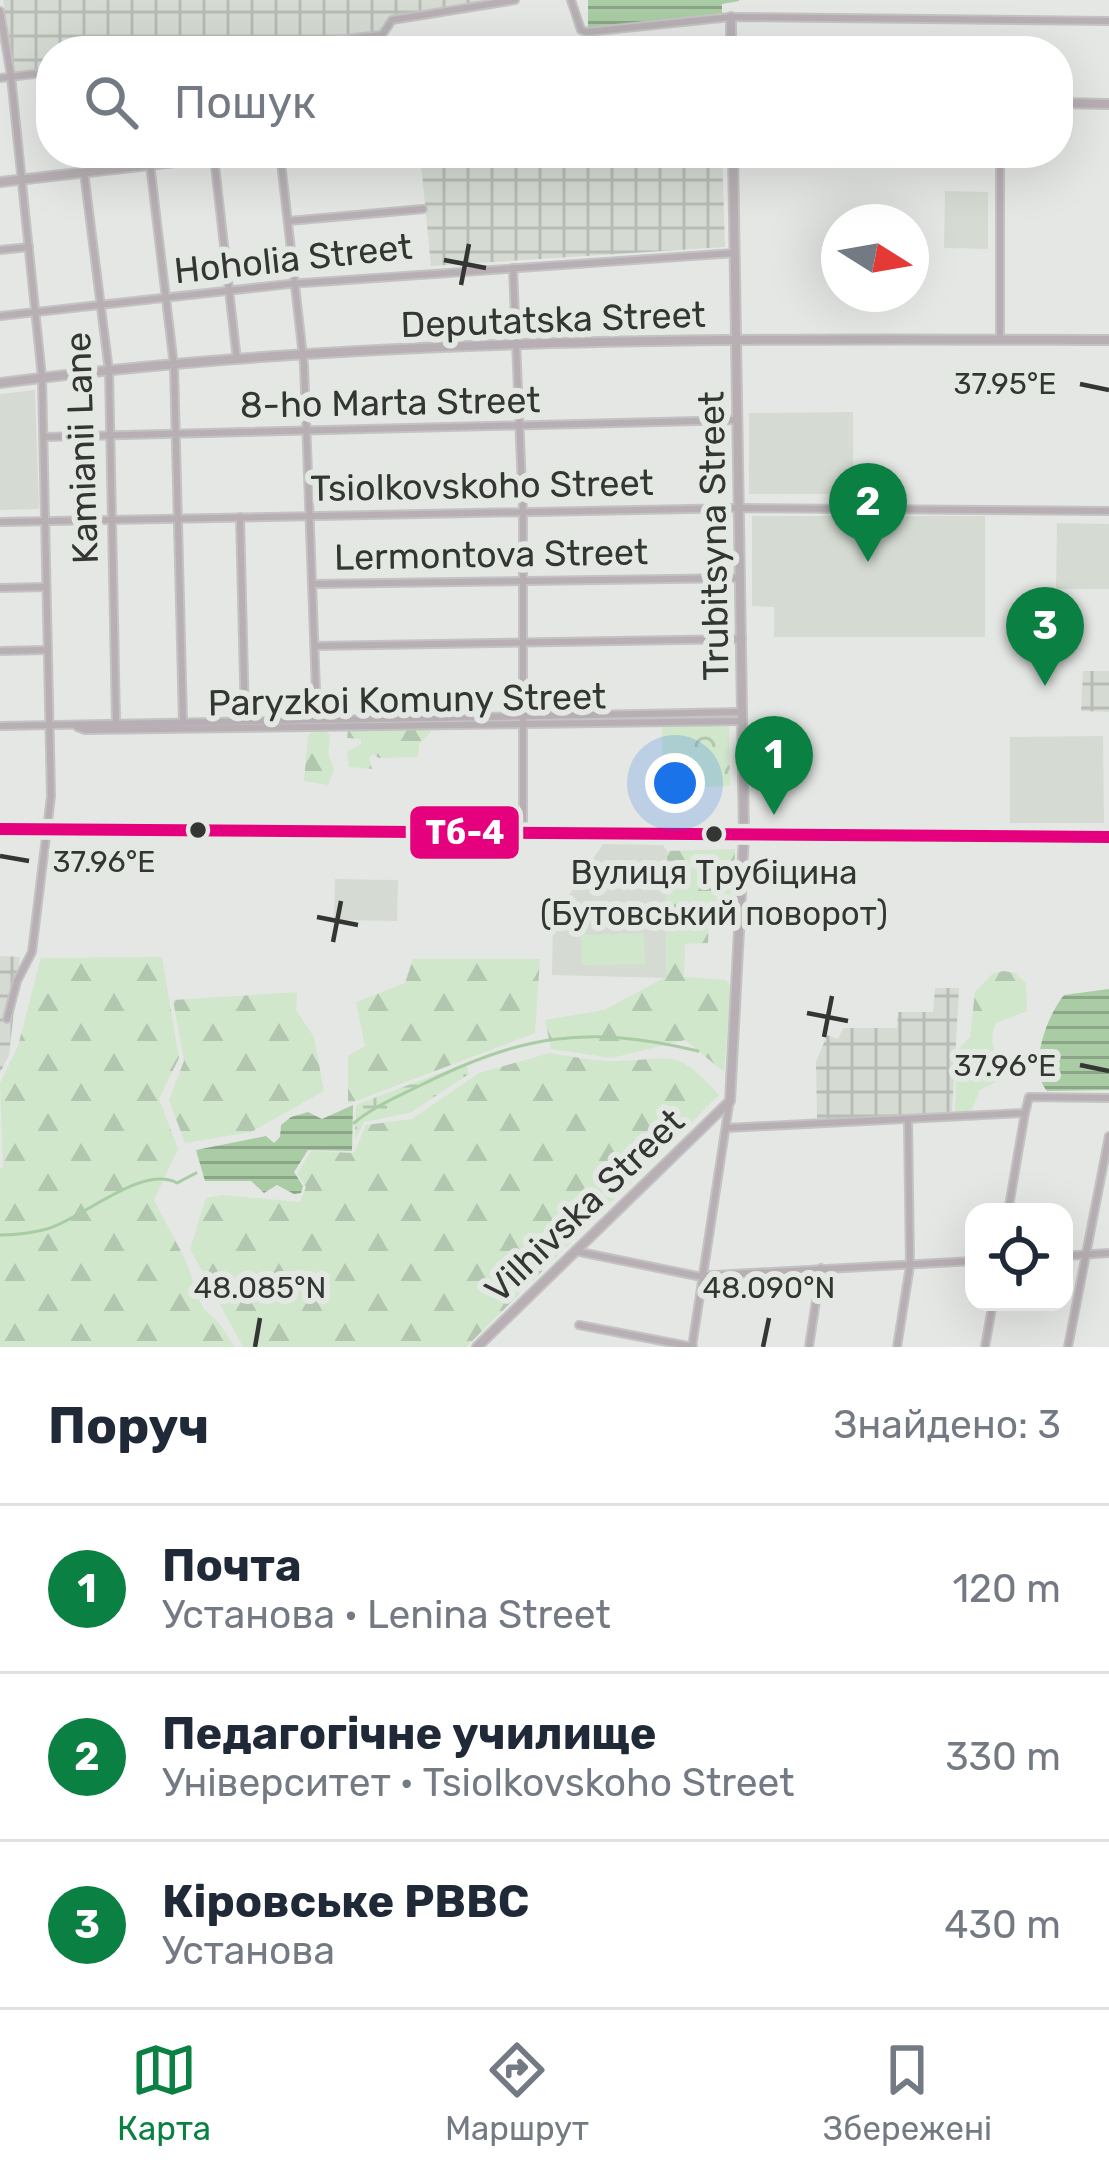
<!DOCTYPE html>
<html lang="uk">
<head>
<meta charset="utf-8">
<style>
  body { margin:0; font-family:Rubik,sans-serif; background:#f2f2f3; color:#1f2937 }
  .controls { position:absolute; right:36px; bottom:36px; display:grid; overflow:hidden; border-radius:24px; box-shadow:0 12px 48px #0002 }
  .controls button { width:108px; height:108px; display:grid; place-items:center; padding:0; border:0; border-bottom:3px solid #e0e1e3; background:#fff; color:#1f2937; font:60px sans-serif }
  .compass { position:absolute; left:821px; top:204px; width:108px; height:108px; border-radius:50%; background:#fff; box-shadow:0 12px 48px #0002; rotate:101deg }
  .you { position:absolute; left:675px; top:783px; width:42px; height:42px; margin:-30px; border:9px solid #fff; border-radius:50%; background:#1a73e8; box-shadow:0 0 0 18px #1a73e833 }
  .badge { display:grid; place-items:center; width:78px; height:78px; border-radius:50%; background:#0b8043; color:#fff; font-size:39px; font-weight:700 }
  .pin { position:absolute; translate:-50% -99px; filter:drop-shadow(0 3px 6px #0008) }
  .pin::after { content:''; position:absolute; top:63px; width:42px; height:36px; background:inherit; clip-path:polygon(0 0,100% 0,50% 100%) }
  .list { margin:0; padding:0; list-style:none }
  h2 { display:flex; justify-content:space-between; align-items:center; height:156px; margin:0; padding:0 48px; font-size:51px }
  h2 small { font-size:39px; font-weight:400; color:#747a83 }
  .list li { display:grid; grid-template-columns:78px 1fr auto; gap:36px; align-items:center; box-sizing:border-box; height:168px; padding:0 48px; border-top:3px solid #e0e1e3 }
  .list b { display:block; font-size:45px; white-space:nowrap }
  .list p { margin:0; font-size:39px; white-space:nowrap; color:#747a83 }
  .list em { font-size:39px; font-style:normal; color:#747a83 }
  .icon { flex:none; width:66px; height:66px; fill:none; stroke:currentColor; stroke-width:2; stroke-linecap:round; stroke-linejoin:round }
  .map { position:relative; flex:none; width:1109px; height:1347px; overflow:hidden }
  .search { position:absolute; background:#fff; box-shadow:0 12px 48px #0002; left:36px; right:36px; top:36px; height:132px; display:flex; align-items:center; gap:30px; box-sizing:border-box; padding:0 42px; border-radius:48px; color:#747a83; font-size:45px }
  .sheet { height:660px; background:#fff }
  nav { display:flex; justify-content:space-around; align-items:center; box-sizing:border-box; height:168px; border-top:3px solid #e0e1e3; background:#fff; font-size:33px; color:#747a83 }
  nav a { display:grid; justify-items:center; gap:6px }
  nav .on { color:#0b8043 }
  .map>svg:first-child { display:block }
  .built { fill:#d5dbd3 }
  .industrial { fill:url(#industrial-grid) }
  .forest { fill:url(#forest-firs) }
  .wetland { fill:url(#wetland-marsh) }
  .park { fill:url(#park-crowns) }
  .garden { fill:#d0e7cc }
  .water { fill:url(#water-rules) }
  .lines { fill:none; stroke-linecap:round; stroke-linejoin:round }
  .stream { stroke:#a9cca4; stroke-width:3 }
  .minor-casing { stroke:#c2c3c2; stroke-width:10 }
  .tertiary-casing { stroke:#c2c3c2; stroke-width:12 }
  .secondary-casing { stroke:#c2c3c2; stroke-width:14 }
  .minor { stroke:#b7afb4; stroke-width:6 }
  .tertiary { stroke:#b7afb4; stroke-width:8 }
  .secondary { stroke:#ada4aa; stroke-width:9 }
  .bus-1-casing { stroke:#e4e8e3; stroke-width:21 }
  .bus-1 { stroke:#e5007d; stroke-width:12 }
  .ticks { fill:none; stroke:#343634; stroke-width:4.5 }
  .bus-dot { fill:#343634; stroke:#e4e8e3; stroke-width:4.5 }
  .labels { text-anchor:middle; stroke-width:12; stroke-linejoin:round; paint-order:stroke }
  .bus-label { font-size:33px; fill:#343634; stroke:#e4e8e3 }
  .street-label { font-size:36px; fill:#343634; stroke:#e4e8e3 }
  .ticks-label { font-size:30px; text-anchor:middle; fill:#343634; stroke:#e4e8e3; stroke-width:12; stroke-linejoin:round; paint-order:stroke }
  .line-badge { stroke:#e4e8e3; stroke-width:4.5 }
  .badge-label { font-size:33px; text-anchor:middle; font-weight:bold; fill:#fff }
</style>
</head>
<body>
<div class="map">
<svg width="1109" height="1347" viewBox="0 0 1109 1347">
  <defs>
    <pattern id="industrial-grid" width="8" height="8" patternUnits="userSpaceOnUse" patternTransform="scale(3)"><rect width="8" height="8" fill="#d5dbd3"/><path d="M0 4h8M4 0v8" fill="none" stroke="#b7bdb6"/></pattern>
    <pattern id="forest-firs" width="22" height="20" patternUnits="userSpaceOnUse" patternTransform="scale(3)"><rect width="22" height="20" fill="#d0e7cc"/><path d="M5 1l3.5 6h-7zM16 11l3.5 6h-7z" fill="#b3c7b0"/></pattern>
    <pattern id="wetland-marsh" width="20" height="14" patternUnits="userSpaceOnUse" patternTransform="scale(3)"><rect width="20" height="14" fill="#d0e7cc"/><path d="M1 5h8M5 5V1M11 12h8M15 12V8" fill="none" stroke="#b3c7b0"/></pattern>
    <pattern id="park-crowns" width="20" height="18" patternUnits="userSpaceOnUse" patternTransform="scale(3)"><rect width="20" height="18" fill="#d0e7cc"/><path d="M2 6a3 3 0 1 1 6 0M12 15a3 3 0 1 1 6 0" fill="none" stroke="#b3c7b0"/></pattern>
    <pattern id="water-rules" width="6" height="5" patternUnits="userSpaceOnUse" patternTransform="scale(3)"><rect width="6" height="5" fill="#a9cca4"/><path d="M0 2.5h6" fill="none" stroke="#8aa686"/></pattern>
  </defs>
  <rect width="100%" height="100%" fill="#e5e7e4"/>
  <g class="built">
    <polygon points="945,191 988,192 988,249 944,248"/>
    <polygon points="35,390 39,509 0,510 0,394"/>
    <polygon points="853,412 853,494 749,494 749,413"/>
    <polygon points="752,516 985,516 985,637 774,637 774,607 752,606"/>
    <polygon points="1057,523 1109,524 1109,589 1056,589"/>
    <polygon points="1103,736 1104,823 1010,823 1010,737"/>
    <polygon points="603,844 663,845 667,851 666,978 552,975 553,919"/>
    <polygon points="335,879 398,880 397,921 334,920"/>
  </g>
  <g class="industrial">
    <polygon points="3,0 506,0 390,19 378,32 269,45 214,51 51,51 51,69 13,73"/>
    <polygon points="420,153 722,153 725,247 431,266"/>
    <polygon points="1083,671 1109,671 1109,712 1081,711"/>
    <polygon points="0,956 20,957 9,1055 0,1073"/>
    <polygon points="935,988 959,988 952,1113 817,1120 816,1062 827,1035 838,1039 843,1028 897,1028 898,1012 933,1012"/>
  </g>
  <g class="forest">
    <polygon points="430,727 431,732 419,744 418,757 379,758 373,754 369,757 372,769 349,767 347,752 361,744 361,739 347,738 348,730"/>
    <polygon points="314,728 324,728 330,736 328,754 334,769 328,785 304,781 308,736"/>
    <polygon points="735,849 734,915 709,916 708,943 685,944 684,977 726,980 731,986 724,1072 685,1040 612,1058 551,1049 545,1020 604,1010 666,977 667,851"/>
    <polygon points="162,957 179,1058 159,1099 178,1149 154,1200 185,1259 203,1308 219,1323 235,1347 0,1347 0,1168 3,1167 0,1083 18,1046 41,958"/>
    <polygon points="413,959 540,959 535,1033 348,1104 348,1056 365,1046 356,1002 405,983"/>
    <path d="M 1004,971 L 1015,973 L 1026,983 L 1027,1011 L 996,1023 C 984,1051 1004,1054 1003,1078 L 980,1090 C 973,1105 974,1115 955,1115 L 957,1051 L 970,1037 L 975,992 L 993,973 Z"/>
    <polygon points="297,992 296,1010 314,1037 324,1091 251,1132 185,1143 169,1100 184,1061 173,1000"/>
    <path d="M 550,1053 C 571,1056 595,1062 617,1061 C 676,1059 676,1048 719,1095 L 466,1347 L 243,1347 L 190,1249 L 206,1198 L 222,1195 L 300,1202 L 306,1187 L 297,1174 L 311,1151 L 354,1153 L 366,1125 L 412,1119 L 479,1073 Z"/>
  </g>
  <polygon class="wetland" points="466,1063 469,1074 410,1113 364,1122 355,1140 356,1105"/>
  <polygon class="park" points="729,724 730,786 663,788 662,726"/>
  <polygon class="garden" points="644,933 645,964 582,965 581,935"/>
  <g class="water">
    <polygon points="588,0 739,0 739,1 722,4 722,13 588,30"/>
    <path d="M 1109,989 L 1109,1090 L 1047,1091 C 1027,1068 1047,1016 1064,995 Z"/>
    <polygon points="353,1105 352,1151 308,1150 294,1172 303,1186 301,1193 294,1194 277,1185 264,1193 251,1181 205,1181 196,1150 266,1136 274,1143 280,1137 281,1125 291,1117 308,1112 322,1119"/>
  </g>
  <g class="lines">
    <g class="stream">
      <path d="M 354,1123 C 373,1107 397,1097 419,1086 C 521,1035 587,1024 698,1051"/>
      <path d="M 0,1235 C 15,1235 32,1233 47,1229 C 82,1219 142,1164 177,1183 L 196,1173"/>
    </g>
    <defs>
      <g id="minor">
        <polyline points="571,0 581,30 587,32 731,17 1109,21"/>
        <polyline points="0,11 11,76 42,377 51,796 32,952 17,981 7,1019"/>
        <polyline points="234,51 382,35 392,20 515,0"/>
        <polyline points="0,78 51,72"/>
        <polyline points="280,153 304,365 317,719"/>
        <polyline points="1000,153 1000,340"/>
        <polyline points="214,157 237,360"/>
        <polyline points="150,164 174,366 183,721"/>
        <polyline points="84,172 109,371 116,722"/>
        <polyline points="289,221 423,209"/>
        <polyline points="0,250 29,247"/>
        <polyline points="513,268 523,512 523,833"/>
        <polyline points="0,316 289,284 735,253"/>
        <polyline points="44,437 738,420"/>
        <polyline points="240,517 245,720"/>
        <polyline points="0,522 740,508 1109,511"/>
        <polyline points="313,584 741,578"/>
        <polyline points="0,588 45,587"/>
        <polyline points="315,646 742,639"/>
        <polyline points="0,651 47,650"/>
        <polyline points="0,726 743,712"/>
        <polyline points="77,727 85,730 743,721"/>
        <polyline points="726,1128 1025,1113 1029,1097 1109,1098"/>
        <polyline points="1008,1212 1025,1113"/>
        <polyline points="575,1251 697,1276 974,1261"/>
        <polyline points="1064,1256 1109,1253"/>
        <polyline points="579,1325 693,1347"/>
        <polyline points="692,1347 729,1105"/>
        <polyline points="809,1347 821,1268"/>
        <polyline points="897,1347 910,1266 908,1119"/>
        <polyline points="985,1347 993,1302"/>
        <polyline points="1068,1347 1109,1136"/>
      </g>
      <g id="tertiary">
        <polyline points="731,17 731,51"/>
        <polyline points="1058,103 1109,104"/>
        <polyline points="0,182 253,153"/>
        <path d="M 0,383 C 367,335 740,339 1109,340"/>
        <polyline points="477,1347 730,1101 744,836 733,153"/>
      </g>
      <polyline id="secondary" points="0,829 1109,837"/>
    </defs>
    <use href="#minor" class="minor-casing"/>
    <use href="#tertiary" class="tertiary-casing"/>
    <use href="#secondary" class="secondary-casing"/>
    <use href="#minor" class="minor"/>
    <use href="#tertiary" class="tertiary"/>
    <use href="#secondary" class="secondary"/>
    <defs>
      <polyline id="bus-1" points="0,829 1109,837"/>
    </defs>
    <use href="#bus-1" class="bus-1-casing"/>
    <use href="#bus-1" class="bus-1"/>
  </g>
  <path class="ticks" d="M 444,260 L 486,268M 461,285 L 469,244M 1080,384 L 1109,390M 0,856 L 29,861M 317,917 L 358,925M 333,942 L 341,901M 807,1013 L 848,1021M 824,1037 L 832,996M 1080,1065 L 1109,1071M 255,1347 L 260,1318M 763,1347 L 769,1318"/>
  <g class="bus-dot">
    <circle cx="198" cy="830" r="10"/>
    <circle cx="714" cy="834" r="10"/>
  </g>
  <g class="labels">
    <g class="bus-label">
      <text x="714" y="884">Вулиця Трубіцина<tspan x="714" dy="41">(Бутовський поворот)</tspan></text>
    </g>
    <g class="street-label">
      <text transform="translate(293 258) rotate(-6)" y="13">Hoholia Street</text>
      <text transform="translate(553 319) rotate(-2)" y="13">Deputatska Street</text>
      <text transform="translate(390 402) rotate(-1)" y="13">8-ho Marta Street</text>
      <text transform="translate(81 448) rotate(-92)" y="13">Kamianii Lane</text>
      <text transform="translate(482 485) rotate(-1)" y="13">Tsiolkovskoho Street</text>
      <text transform="translate(713 536) rotate(-91)" y="13">Trubitsyna Street</text>
      <text transform="translate(491 554) rotate(-1)" y="13">Lermontova Street</text>
      <text transform="translate(407 699) rotate(-1)" y="13">Paryzkoi Komuny Street</text>
      <text transform="translate(584 1205) rotate(-44)" y="13">Vilhivska Street</text>
    </g>
  </g>
  <g class="ticks-label">
    <text x="1005" y="394">37.95°E</text>
    <text x="104" y="872">37.96°E</text>
    <text x="1005" y="1076">37.96°E</text>
    <text x="260" y="1298">48.085°N</text>
    <text x="769" y="1298">48.090°N</text>
  </g>
  <rect class="line-badge" x="408" y="804" width="113" height="57" rx="12" fill="#e5007d"/>
  <g class="badge-label">
    <text x="465" y="844">Тб-4</text>
  </g>
</svg>
<div class="controls">
<button><svg class="icon" aria-label="locate" viewBox="0 0 24 24"><circle cx="12" cy="12" r="6"/><path d="M12 2v4M12 18v4M2 12h4M18 12h4"/></svg></button>
</div>
<svg class="compass" viewBox="-18 -18 36 36"><path d="M0-13l5 13h-10z" fill="#e53935"/><path d="M0 13l5-13h-10z" fill="#747a83"/></svg>
<div class="you"></div>
<div class="pin badge" style="left:774px;top:815px">1</div>
<div class="pin badge" style="left:868px;top:562px">2</div>
<div class="pin badge" style="left:1045px;top:686px">3</div>
<div class="search"><svg class="icon" aria-label="search" viewBox="0 0 24 24"><circle cx="10" cy="10" r="6"/><path d="M15 15l6 6"/></svg>Пошук</div>
</div>
<section class="sheet">
<h2>Поруч<small>Знайдено: 3</small></h2>
<ul class="list">
<li><span class="badge">1</span><div><b>Почта</b><p>Установа · Lenina Street</p></div><em>120 m</em></li>
<li><span class="badge">2</span><div><b>Педагогічне училище</b><p>Університет · Tsiolkovskoho Street</p></div><em>330 m</em></li>
<li><span class="badge">3</span><div><b>Кіровське РВВС</b><p>Установа</p></div><em>430 m</em></li>
</ul>
</section>
<nav>
<a class="on"><svg class="icon" aria-label="map" viewBox="0 0 24 24"><path d="M3 6l6-2 6 2 6-2v14l-6 2-6-2-6 2zM9 4v14M15 6v14"/></svg>Карта</a>
<a><svg class="icon" aria-label="directions" viewBox="0 0 24 24"><path d="M12 3l9 9-9 9-9-9zM9 14v-3h6M13 9l2 2-2 2"/></svg>Маршрут</a>
<a><svg class="icon" aria-label="saved" viewBox="0 0 24 24"><path d="M7 4h10v16l-5-4-5 4z"/></svg>Збережені</a>
</nav>
</body>
</html>
